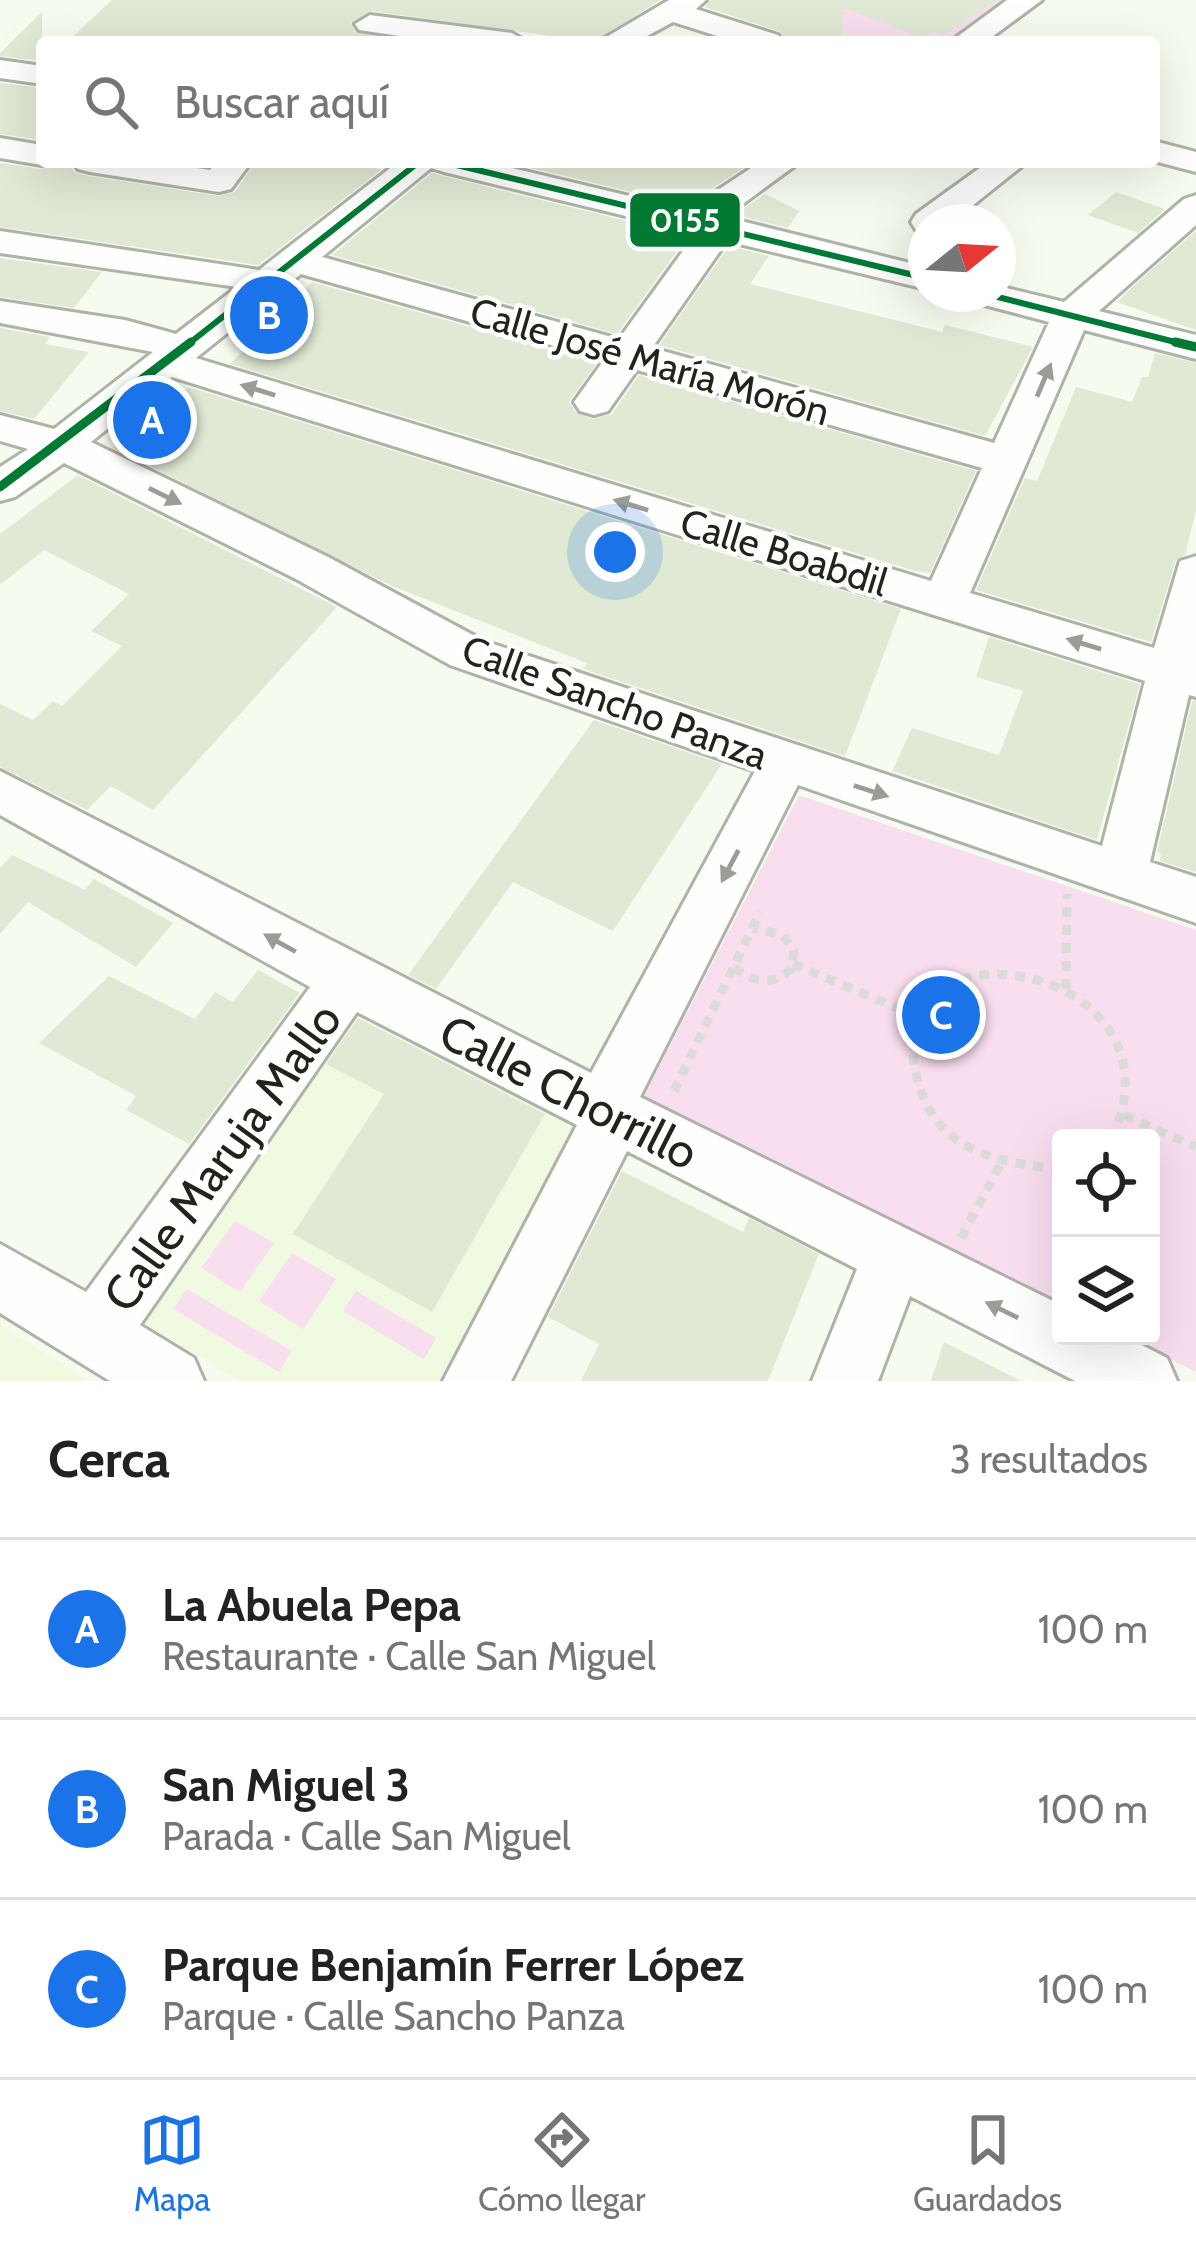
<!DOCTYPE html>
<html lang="es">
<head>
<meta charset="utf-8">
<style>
  body { margin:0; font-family:Cabin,sans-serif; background:#f6f6f6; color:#222 }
  .controls { position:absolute; right:36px; bottom:36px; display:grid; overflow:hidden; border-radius:12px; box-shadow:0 12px 48px #0002 }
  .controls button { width:108px; height:108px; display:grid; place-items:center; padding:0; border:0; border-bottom:3px solid #e0e0e0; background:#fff; color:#222; font:60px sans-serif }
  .compass { position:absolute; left:908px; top:204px; width:108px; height:108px; border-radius:50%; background:#fff; box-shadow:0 12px 48px #0002; rotate:72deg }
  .you { position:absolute; left:615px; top:552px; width:42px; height:42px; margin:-30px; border:9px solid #fff; border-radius:50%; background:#1a73e8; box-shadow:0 0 0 18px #1a73e833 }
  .badge { display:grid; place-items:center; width:78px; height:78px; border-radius:50%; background:#1a73e8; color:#fff; font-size:39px; font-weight:700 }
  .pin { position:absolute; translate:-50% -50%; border:6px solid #fff; box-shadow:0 3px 12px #0006 }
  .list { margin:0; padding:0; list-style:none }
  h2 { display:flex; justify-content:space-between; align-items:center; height:156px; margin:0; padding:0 48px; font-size:51px }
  h2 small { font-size:39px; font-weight:400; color:#767676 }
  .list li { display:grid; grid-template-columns:78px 1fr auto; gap:36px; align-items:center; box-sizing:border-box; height:180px; padding:0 48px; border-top:3px solid #e0e0e0 }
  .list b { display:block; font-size:45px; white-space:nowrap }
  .list p { margin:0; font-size:39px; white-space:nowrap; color:#767676 }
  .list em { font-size:39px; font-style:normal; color:#767676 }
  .icon { flex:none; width:66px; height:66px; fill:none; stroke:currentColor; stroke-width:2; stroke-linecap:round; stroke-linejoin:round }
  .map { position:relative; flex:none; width:1196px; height:1381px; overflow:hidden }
  .search { position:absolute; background:#fff; box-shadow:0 12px 48px #0002; left:36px; right:36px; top:36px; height:132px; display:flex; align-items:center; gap:30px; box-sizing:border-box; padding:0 42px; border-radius:12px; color:#767676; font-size:45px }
  .sheet { height:696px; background:#fff }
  nav { display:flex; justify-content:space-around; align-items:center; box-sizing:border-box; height:168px; border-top:3px solid #e0e0e0; background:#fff; font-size:33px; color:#767676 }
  nav a { display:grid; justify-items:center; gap:6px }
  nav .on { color:#1a73e8 }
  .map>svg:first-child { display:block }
  .built { fill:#effae0 }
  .green { fill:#f9deef }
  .building { fill:#e0e9d4 }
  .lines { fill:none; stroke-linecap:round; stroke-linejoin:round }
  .minor-casing { stroke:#aeb3a8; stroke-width:6 }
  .path { stroke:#dbdcd8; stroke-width:9; stroke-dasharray:10 8; stroke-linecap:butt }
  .minor { fill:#fefefd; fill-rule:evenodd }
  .bus-1-far1-casing { stroke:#fff; stroke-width:12 }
  .bus-1-casing { stroke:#fff; stroke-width:18 }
  .bus-1-far1 { stroke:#017a33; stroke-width:6 }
  .bus-1 { stroke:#017a33; stroke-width:9 }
  .oneway { fill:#9a9c96 }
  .labels { text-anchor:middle; stroke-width:9; stroke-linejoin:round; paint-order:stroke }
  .street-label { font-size:39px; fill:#202519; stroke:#fff }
  .near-street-label { font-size:48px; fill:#202519; stroke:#fff }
  .line-badge { stroke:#fff; stroke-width:4.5 }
  .badge-label { font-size:33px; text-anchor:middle; font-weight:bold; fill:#fff }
</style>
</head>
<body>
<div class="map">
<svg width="1196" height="1381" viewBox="0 0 1196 1381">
  <rect width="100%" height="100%" fill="#f6fbf0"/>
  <g class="built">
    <polygon points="354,1015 579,1127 440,1381 240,1381 143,1323"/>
    <polygon points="0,1325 91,1381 0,1381"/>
  </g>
  <g class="green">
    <polygon points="791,0 1009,0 944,42 838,42"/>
    <polygon points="799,795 1196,930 1196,1372 1123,1336 1151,1336 1151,1138 1061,1138 1061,1306 642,1100"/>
    <polygon points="235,1221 274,1243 240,1292 201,1268"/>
    <polygon points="292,1253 336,1279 303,1329 259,1301"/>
    <polygon points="187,1289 292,1351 279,1372 173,1309"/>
    <polygon points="356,1291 436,1338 424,1359 343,1311"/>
  </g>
  <g class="building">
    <polygon points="112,0 660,0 594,42 371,11 351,23 355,32 409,42 67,42"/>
    <polygon points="710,0 997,0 943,36 933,31 923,38 844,8 842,42 786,42 779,31 705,7"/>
    <polygon points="42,12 42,61 0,56 0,53"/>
    <polygon points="0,83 42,88 42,140 0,134"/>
    <polygon points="58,162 69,162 74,172 89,176 218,196 235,192 255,162 356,162 381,170 258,265 0,227 0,163 41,169"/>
    <polygon points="506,162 752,162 687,205"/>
    <polygon points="432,173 443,176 688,236 617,334 332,255"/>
    <polygon points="1116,192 1153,205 1165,209 1138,233 1088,215"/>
    <polygon points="765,194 799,211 788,228 735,215"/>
    <polygon points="1196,231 1196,330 1117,302 1141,279"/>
    <polygon points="729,246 769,256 750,284 942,332 945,325 1033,347 985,436 659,345"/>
    <polygon points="0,258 102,272 74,308 0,297"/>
    <polygon points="312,282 597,363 569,402 576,413 593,419 612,414 639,375 976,471 930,573 915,571 230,364"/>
    <polygon points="0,328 50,337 45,344 89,352 34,419 0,411"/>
    <polygon points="1155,353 1196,363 1196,510 1185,555 1176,560 1151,642 976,590 1025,478 1037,481 1076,387 1132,402 1142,377 1148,377"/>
    <polygon points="189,387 901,609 845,756 583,669 587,663 392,586 113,448"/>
    <polygon points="78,475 337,607 153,810 111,786 87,810 0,767 0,704 33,720 53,701 62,706 122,646 91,631 129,594 44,550 0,585 0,534"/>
    <polygon points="989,637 1140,684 1097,840 892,771 912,728 999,755 1023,691 976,677"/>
    <polygon points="1192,701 1196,701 1196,872 1160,861 1161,854 1157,852"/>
    <polygon points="594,720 722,764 613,931 513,882 436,989 408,975"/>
    <polygon points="12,855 85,890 94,879 173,923 136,967 28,902 0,934 0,868"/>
    <polygon points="258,970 300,993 189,1144 126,1110 136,1096 39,1043 109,976 195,1019 215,992 233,1002"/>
    <polygon points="358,1018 545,1114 432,1312 293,1234 384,1094 326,1064"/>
    <polygon points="622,1171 743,1232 749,1218 819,1254 768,1381 581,1381 599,1344 548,1317"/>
    <polygon points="944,1342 1021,1381 931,1381"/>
  </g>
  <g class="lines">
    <defs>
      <g id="minor">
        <polygon points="669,0 706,0 696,9 778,35 782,42 736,42 673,22 636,42 598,42"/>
        <polygon points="1007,0 1042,0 985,42 950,42"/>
        <polygon points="370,15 512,33 527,42 440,42 359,30 355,24"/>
        <polygon points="0,60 42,66 42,84 0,78"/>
        <polygon points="0,138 42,145 42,162 54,162 42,165 0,158"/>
        <polygon points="1154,141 1196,152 1196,172 1154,161"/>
        <polygon points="73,162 156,162 210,170 217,162 251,162 231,189 219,192 90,172 78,169"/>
        <path d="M 398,162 L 487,162 L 688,210 L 760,162 L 800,162 L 725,217 L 926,267 L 926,289 L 727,241 L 652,348 L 994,443 L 1049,322 L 973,302 L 967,294 L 998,294 L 998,286 L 1064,302 L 1184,199 L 1196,195 L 1196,225 L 1099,311 L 1196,335 L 1196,359 L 1084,330 L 970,593 L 1154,648 L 1180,561 L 1196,556 L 1196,697 L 1189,695 L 1150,862 L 1196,877 L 1196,923 L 798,785 L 640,1097 L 1061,1305 L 1061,1336 L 1124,1336 L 1167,1358 L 1177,1381 L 1075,1381 L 910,1296 L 878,1381 L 812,1381 L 857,1269 L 627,1151 L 511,1381 L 443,1381 L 577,1125 L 357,1012 L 140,1325 L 194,1358 L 204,1381 L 110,1381 L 0,1313 L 0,1244 L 86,1292 L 310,987 L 0,815 L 0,771 L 591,1073 L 755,771 L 450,665 L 296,579 L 64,463 L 15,497 L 0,501 L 0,467 L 28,449 L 0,441 L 0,415 L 54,429 L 153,352 L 0,323 L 0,301 L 125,320 L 176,334 L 237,287 L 0,253 L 0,231 L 259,270 ZM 431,168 L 444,172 L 696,233 L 619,339 L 322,257 ZM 301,274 L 604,360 L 574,402 L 580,411 L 594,415 L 608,411 L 637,370 L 982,468 L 931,581 L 196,358 ZM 172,377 L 1145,681 L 1102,846 L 484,641 L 328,557 L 91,442 Z"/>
        <polygon points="988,162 1027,162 952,222 926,222 926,232 916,230 911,222 916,214"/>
      </g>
    </defs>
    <use href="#minor" class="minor-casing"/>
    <g class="path">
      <polyline points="793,964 917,1016"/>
      <path d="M 734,968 C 754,982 772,987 791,969 L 794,951 L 783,935 L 753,928"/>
      <polyline points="1066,989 1067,894"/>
      <polyline points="674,1091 760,912"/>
      <polyline points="1124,1115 1196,1147"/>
      <path d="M 1061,1169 C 1008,1164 945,1154 923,1096 C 849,903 1196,956 1112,1138"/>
      <polyline points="961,1238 1000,1165"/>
    </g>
    <use href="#minor" class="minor"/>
    <defs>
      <g id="bus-1-far1">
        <polyline points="444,162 926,278"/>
        <polyline points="986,294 1187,345"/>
        <polyline points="187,345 419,162"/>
      </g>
      <g id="bus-1">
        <polyline points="1175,342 1196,347"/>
        <polyline points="0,487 191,342"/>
      </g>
    </defs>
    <use href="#bus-1-far1" class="bus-1-far1-casing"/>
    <use href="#bus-1" class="bus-1-casing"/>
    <use href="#bus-1-far1" class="bus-1-far1"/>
    <use href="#bus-1" class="bus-1"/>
  </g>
  <defs><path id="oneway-solid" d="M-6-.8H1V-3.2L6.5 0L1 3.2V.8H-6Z" transform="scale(3)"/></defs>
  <g class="oneway">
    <use href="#oneway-solid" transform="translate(1044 380) rotate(-67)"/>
    <use href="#oneway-solid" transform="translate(258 390) rotate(-163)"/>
    <use href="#oneway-solid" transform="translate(165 496) rotate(26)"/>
    <use href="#oneway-solid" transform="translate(631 505) rotate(-163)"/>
    <use href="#oneway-solid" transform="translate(1084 644) rotate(-163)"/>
    <use href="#oneway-solid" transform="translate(871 791) rotate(18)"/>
    <use href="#oneway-solid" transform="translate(730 866) rotate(118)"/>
    <use href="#oneway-solid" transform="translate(280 943) rotate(-151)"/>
    <use href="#oneway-solid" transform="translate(1002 1310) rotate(-154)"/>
  </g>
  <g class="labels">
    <g class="street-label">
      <text transform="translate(650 361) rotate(16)" y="14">Calle José María Morón</text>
      <text transform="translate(784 552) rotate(17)" y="14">Calle Boabdil</text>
      <text transform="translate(615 702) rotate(20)" y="14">Calle Sancho Panza</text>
    </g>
    <g class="near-street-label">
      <text transform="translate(569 1092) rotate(27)" y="17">Calle Chorrillo</text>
      <text transform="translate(222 1157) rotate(-54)" y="17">Calle Maruja Mallo</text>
    </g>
  </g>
  <rect class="line-badge" x="628" y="191" width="114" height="58" rx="12" fill="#017a33"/>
  <g class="badge-label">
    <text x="685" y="232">0155</text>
  </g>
</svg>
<div class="controls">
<button><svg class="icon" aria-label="locate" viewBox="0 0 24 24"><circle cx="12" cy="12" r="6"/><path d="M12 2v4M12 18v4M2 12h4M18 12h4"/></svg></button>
<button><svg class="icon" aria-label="layers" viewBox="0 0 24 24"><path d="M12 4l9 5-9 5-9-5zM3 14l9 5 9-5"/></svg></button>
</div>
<svg class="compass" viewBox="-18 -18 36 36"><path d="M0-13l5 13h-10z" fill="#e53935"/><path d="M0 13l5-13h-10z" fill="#767676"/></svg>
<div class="you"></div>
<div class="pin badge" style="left:152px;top:420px">A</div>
<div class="pin badge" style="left:269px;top:315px">B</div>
<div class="pin badge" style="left:941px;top:1015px">C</div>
<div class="search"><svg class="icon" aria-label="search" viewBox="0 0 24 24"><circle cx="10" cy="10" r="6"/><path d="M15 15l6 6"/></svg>Buscar aquí</div>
</div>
<section class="sheet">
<h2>Cerca<small>3 resultados</small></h2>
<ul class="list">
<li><span class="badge">A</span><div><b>La Abuela Pepa</b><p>Restaurante · Calle San Miguel</p></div><em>100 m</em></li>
<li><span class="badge">B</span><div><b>San Miguel 3</b><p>Parada · Calle San Miguel</p></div><em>100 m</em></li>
<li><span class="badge">C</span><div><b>Parque Benjamín Ferrer López</b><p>Parque · Calle Sancho Panza</p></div><em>100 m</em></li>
</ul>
</section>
<nav>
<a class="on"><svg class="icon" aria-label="map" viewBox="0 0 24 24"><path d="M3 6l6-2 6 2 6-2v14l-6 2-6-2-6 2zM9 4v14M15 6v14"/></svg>Mapa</a>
<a><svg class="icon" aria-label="directions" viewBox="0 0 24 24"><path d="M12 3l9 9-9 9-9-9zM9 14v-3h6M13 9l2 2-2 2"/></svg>Cómo llegar</a>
<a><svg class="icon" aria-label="saved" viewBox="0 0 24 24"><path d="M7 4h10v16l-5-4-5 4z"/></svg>Guardados</a>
</nav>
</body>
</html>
